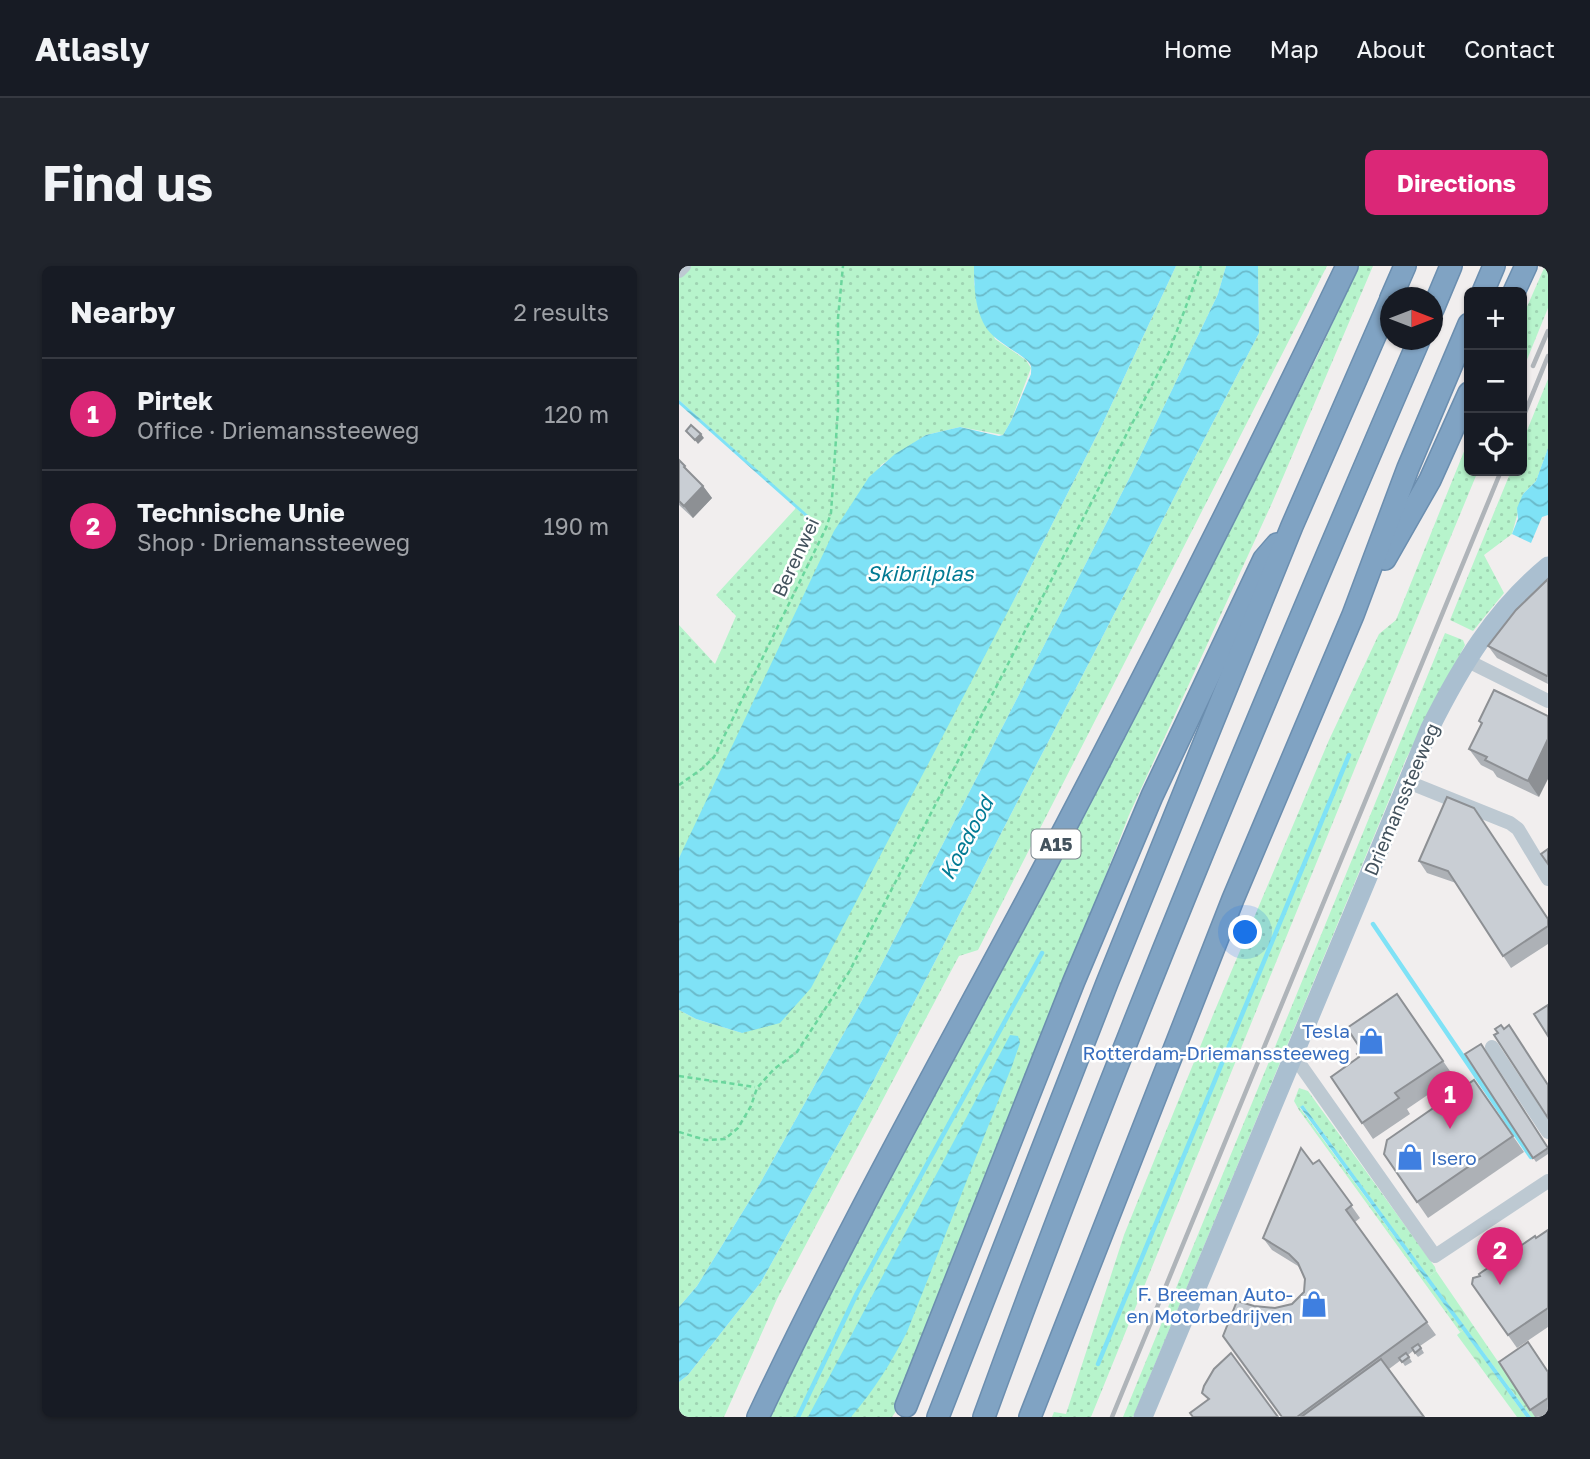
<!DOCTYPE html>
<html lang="en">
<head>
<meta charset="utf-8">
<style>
  :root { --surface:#171b24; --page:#20242c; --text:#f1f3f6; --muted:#9ea1a6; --line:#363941; --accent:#db2777 }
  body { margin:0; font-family:"Golos Text",sans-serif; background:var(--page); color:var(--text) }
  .controls { position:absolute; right:21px; top:21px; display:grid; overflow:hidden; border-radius:10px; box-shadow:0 2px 5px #0004 }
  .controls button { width:63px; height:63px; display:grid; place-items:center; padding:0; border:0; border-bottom:2px solid var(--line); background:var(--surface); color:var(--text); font:35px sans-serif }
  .compass { position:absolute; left:701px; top:21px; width:63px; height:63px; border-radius:50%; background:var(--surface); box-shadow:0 2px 5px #0004; rotate:90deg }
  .you { position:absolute; left:567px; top:667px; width:24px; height:24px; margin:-18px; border:5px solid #fff; border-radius:50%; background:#1a73e8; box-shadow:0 0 0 10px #1a73e833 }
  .badge { display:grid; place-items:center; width:46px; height:46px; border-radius:50%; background:var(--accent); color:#fff; font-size:23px; font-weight:700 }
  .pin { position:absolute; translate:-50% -58px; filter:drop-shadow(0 2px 4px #0008) }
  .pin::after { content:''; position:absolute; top:37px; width:24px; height:21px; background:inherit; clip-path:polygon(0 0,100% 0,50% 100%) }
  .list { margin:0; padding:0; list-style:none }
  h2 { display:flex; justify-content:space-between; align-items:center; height:91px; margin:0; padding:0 28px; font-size:30px }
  h2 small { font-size:23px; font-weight:400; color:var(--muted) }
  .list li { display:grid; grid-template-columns:46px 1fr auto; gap:21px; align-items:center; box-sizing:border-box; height:112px; padding:0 28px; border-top:2px solid var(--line) }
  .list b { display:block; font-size:26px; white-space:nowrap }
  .list p { margin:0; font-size:23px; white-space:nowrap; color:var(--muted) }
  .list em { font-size:23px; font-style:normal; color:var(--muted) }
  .icon { flex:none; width:38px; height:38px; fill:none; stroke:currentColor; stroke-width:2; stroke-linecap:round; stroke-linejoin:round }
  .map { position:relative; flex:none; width:869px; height:1151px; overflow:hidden; border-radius:10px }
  header { display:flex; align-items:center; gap:42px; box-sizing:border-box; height:98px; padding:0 35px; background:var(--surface); border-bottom:2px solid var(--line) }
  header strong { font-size:33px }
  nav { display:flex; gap:38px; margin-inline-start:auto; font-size:24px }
  .intro { display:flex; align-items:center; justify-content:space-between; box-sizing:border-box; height:168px; padding:0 42px }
  h1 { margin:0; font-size:49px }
  .button { padding:18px 32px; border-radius:10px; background:var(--accent); color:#fff; font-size:24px; font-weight:700 }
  main { display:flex; gap:42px; padding:0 42px }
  aside { flex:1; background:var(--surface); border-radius:10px; box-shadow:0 2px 5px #0004 }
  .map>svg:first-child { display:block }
  .grass { fill:url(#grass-dots) }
  .forest { fill:url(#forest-crowns) }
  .water { fill:url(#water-waves) }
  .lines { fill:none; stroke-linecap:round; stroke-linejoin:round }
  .stream { stroke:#7fe2f6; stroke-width:4.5 }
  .highway-casing { stroke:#6b8eaf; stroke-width:24 }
  .path { stroke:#6bd69d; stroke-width:2.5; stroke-dasharray:5 3.5; stroke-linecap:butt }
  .minor { stroke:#bdc9d2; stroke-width:14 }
  .major { stroke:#aabfd0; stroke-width:19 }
  .highway { stroke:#80a3c3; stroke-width:21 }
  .rail { stroke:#afb4b9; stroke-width:4.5 }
  .wall { fill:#adb1b6 }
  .shaded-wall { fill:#8d9094 }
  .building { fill:#c9ced4; stroke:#8d9094; stroke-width:2 }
  .labels { text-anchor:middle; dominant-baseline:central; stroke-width:5; stroke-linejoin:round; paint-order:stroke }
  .shield { fill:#fff; stroke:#7c878e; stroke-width:2 }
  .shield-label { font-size:18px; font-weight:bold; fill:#44535e }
  .street-label { font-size:19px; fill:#44535e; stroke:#fff }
  .shop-label { font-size:19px; fill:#366cbe; stroke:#fff; text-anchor:end }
  .water-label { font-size:21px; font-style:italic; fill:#037b94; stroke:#fff }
</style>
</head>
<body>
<header>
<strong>Atlasly</strong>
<nav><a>Home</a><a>Map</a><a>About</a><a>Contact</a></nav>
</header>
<div class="intro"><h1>Find us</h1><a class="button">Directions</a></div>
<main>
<aside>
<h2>Nearby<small>2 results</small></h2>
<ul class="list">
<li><span class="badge">1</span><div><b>Pirtek</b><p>Office · Driemanssteeweg</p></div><em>120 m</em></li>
<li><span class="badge">2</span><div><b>Technische Unie</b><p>Shop · Driemanssteeweg</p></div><em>190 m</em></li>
</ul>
</aside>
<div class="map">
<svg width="869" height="1151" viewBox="0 0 869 1151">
  <defs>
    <pattern id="grass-dots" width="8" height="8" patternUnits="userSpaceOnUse" patternTransform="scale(1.75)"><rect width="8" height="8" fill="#b7f4cc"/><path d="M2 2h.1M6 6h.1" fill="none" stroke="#9fd3b2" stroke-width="1.8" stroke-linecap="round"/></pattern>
    <pattern id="forest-crowns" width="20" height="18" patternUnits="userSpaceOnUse" patternTransform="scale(1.75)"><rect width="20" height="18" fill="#b7f4cc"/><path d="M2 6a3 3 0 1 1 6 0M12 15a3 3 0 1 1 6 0" fill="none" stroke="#9fd3b2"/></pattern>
    <pattern id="water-waves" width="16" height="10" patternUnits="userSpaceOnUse" patternTransform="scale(1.75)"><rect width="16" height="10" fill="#7fe2f6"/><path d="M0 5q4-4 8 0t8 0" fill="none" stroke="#6abaca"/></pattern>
  </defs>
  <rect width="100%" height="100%" fill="#f1eeee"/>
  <g class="grass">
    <path d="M10,0H295V18L316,73L347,94L352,102L332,155L324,169L281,161L247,169L202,199L0,592V359L36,398L57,350L37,329L117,242L137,260H140L0,134V9Z"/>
    <path d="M497,0H547L539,28L453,207L195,713L79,921L18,1020L0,1041V744L17,753L63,767L336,332L422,161Z"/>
    <path d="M579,0H648L299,684L280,690L98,1033L45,1151H0V1116L9,1109L82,1016L195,814L580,67Z"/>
    <path d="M680,0H694L593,237L450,549L222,1138L213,1151H90L154,1018L373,612L638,91Z"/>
    <path d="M866,0H869V42L843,106V52Z"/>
    <path d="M869,113V182L857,215L844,228L833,268L805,289L825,327L794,365L771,354L832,205H843V177Z"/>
    <path d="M790,173V205H799L676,502L412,1151H373L375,1146L387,1148L445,969L536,744L650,474L700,368L717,354Z"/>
    <path d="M766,367L784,374L786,379L727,493L454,1151H444Z"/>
    <path d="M620,822L629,825L756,1001L757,1005L749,1011L624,839L621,842L784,1064L781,1066L620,844L615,835Z"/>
  </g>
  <g class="forest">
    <path d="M757,1005L857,1151H852L749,1011Z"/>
    <path d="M784,1064L847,1151H838L778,1069Z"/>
  </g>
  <g class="water">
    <path d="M295,0H497L422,161L336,332L132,722L101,757L63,767L17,753L0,744V592L155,265L190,211L216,188L247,169L281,161L320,170L324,169L332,155L352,108C352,103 353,102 351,98C346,89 319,78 308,63C296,45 295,21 295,0Z"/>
    <path d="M547,0H579L580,67L195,814L82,1016L9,1109L0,1116V1041L18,1020L79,921L195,713L453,207L539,28Z"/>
    <path d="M0,134L139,258L140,260H137L0,138Z"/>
    <path d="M869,182V249L863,251L852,277L833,268L839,253L838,242L844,228L857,215Z"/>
    <path d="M331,769L339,770L341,777L333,800L228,1066C212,1097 195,1124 172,1151H129Z"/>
    <path d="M624,839L852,1151H847L621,841Z"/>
  </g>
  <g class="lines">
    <g class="stream">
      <path d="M694,658L852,891"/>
      <path d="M419,1098L670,489"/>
      <path d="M119,1151L178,1027L363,687"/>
    </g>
    <defs>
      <g id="highway">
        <path d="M804,26L815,0"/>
        <path d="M835,26L847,0"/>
        <path d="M712,32L726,0"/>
        <path d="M754,43L772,0"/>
        <path d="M706,293L751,214L790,127"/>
        <path d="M227,1140L395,715L473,530L585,293L598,278"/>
        <path d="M79,1151C164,971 261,797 355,621C463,416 568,209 668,0"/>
        <path d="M259,1151L428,717L613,260L712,33"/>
        <path d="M305,1151C437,787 587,429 740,74"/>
        <path d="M351,1151L554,633L674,349L729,202L790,58"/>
      </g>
    </defs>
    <use href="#highway" class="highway-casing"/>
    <g class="path">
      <path d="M0,519L24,502L35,491L147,262L152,247L159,143V52L164,0"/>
      <path d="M0,810L76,821"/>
      <path d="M0,866L27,874L46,873L59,862L72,840L78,822L95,803L118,786L170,706L490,86L522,0"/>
    </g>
    <g class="minor">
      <path d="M0,5L5,0"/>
      <path d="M787,394L869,435"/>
      <path d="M729,516L831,557L839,563L869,613"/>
      <path d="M813,781L869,866"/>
      <path d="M615,790L756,990L869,915"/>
    </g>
    <path class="major" d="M464,1151L751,462C782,400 815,345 869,300"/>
    <use href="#highway" class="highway"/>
    <g class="rail">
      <path d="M854,100L869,65"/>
      <path d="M843,154L869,90"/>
      <path d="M433,1151L822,205"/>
    </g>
  </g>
  <g class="wall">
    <path d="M0,194L11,207L24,220L33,232L14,252L0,239Z"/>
    <path d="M869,313V418L818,392L809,380Z"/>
    <path d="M815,424L860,531L818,511L814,505L802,499L790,483L802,458L800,455Z"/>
    <path d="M768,531L869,652V678L832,702L777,617L748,607L740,595Z"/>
    <path d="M718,728L775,811L728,843L731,848L694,873L652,811L680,791Z"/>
    <path d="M786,788L869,881V888L857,896Z"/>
    <path d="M795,814L845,886L749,952L705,888Z"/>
    <path d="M640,894L681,952L676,956L757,1069L741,1080L745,1087L739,1091L734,1085L729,1089L733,1096L726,1100L722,1094L710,1103L745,1151H602L575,1040L596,1042L613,1038L625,1026L626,1013L619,1000L593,984L584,972L634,898Z"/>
    <path d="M869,964V1061L838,1082L793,1018L801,1010Z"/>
    <path d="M820,1096L869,1105V1150L856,1151Z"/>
  </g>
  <g class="shaded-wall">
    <path d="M22,168L25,172L19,178L16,174Z"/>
    <path d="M24,220L33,232L14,252L5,240Z"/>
    <path d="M869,473V513L860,531L849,515Z"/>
  </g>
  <g class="building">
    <path d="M12,159L22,168L16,174L7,165Z"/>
    <path d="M0,194L6,200L5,201L24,220L5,240L0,235Z"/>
    <path d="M869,313V409L868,410L809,380L837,344Z"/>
    <path d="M815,424L869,450V473L849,515L806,494L808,491L790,483L803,457L800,455Z"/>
    <path d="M768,531L795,542L869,653V660L824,690L769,605L740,595Z"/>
    <path d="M869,583V598L862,588Z"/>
    <path d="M718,728L764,795L716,827L720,832L683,857L652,811L680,791L678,788L683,785L668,762Z"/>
    <path d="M869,739V770L855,748Z"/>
    <path d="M822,759L825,763L830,759L869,819V852L815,769L819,767L816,763Z"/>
    <path d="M802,778L869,882L854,892L786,788Z"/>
    <path d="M795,814L834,870L738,936L705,888L708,874Z"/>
    <path d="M622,882L634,898L640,894L673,939L667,944L748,1056L618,1151H603L544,1070L558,1035L575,1040L596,1042L613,1038L625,1026L626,1013L619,997L610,988L584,972Z"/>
    <path d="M869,964V1042L829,1069L793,1018L794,1012L801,1010L800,1008L856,970L857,972Z"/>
    <path d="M849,1076L869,1106V1132L851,1144L820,1096Z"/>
    <path d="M739,1078L742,1082L736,1087L733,1082Z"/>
    <path d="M552,1087L599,1151H514L511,1147L530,1133L523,1127L525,1120L535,1103Z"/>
    <path d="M727,1087L730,1091L723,1096L720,1092Z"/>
    <path d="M702,1093L745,1151H622Z"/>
  </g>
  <defs>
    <symbol id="shop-bare" viewBox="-9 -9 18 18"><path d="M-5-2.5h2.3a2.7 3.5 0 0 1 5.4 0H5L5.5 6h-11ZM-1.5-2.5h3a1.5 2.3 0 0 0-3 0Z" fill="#3f7fe0" stroke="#fff" stroke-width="2.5" paint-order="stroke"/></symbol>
  </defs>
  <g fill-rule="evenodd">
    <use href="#shop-bare" x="673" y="756" width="38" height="38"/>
    <use href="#shop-bare" x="712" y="872" width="38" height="38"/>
    <use href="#shop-bare" x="616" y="1019" width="38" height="38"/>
  </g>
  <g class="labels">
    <rect class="shield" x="352.5" y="563.5" width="49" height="29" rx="5"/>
    <g class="shield-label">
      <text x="377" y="578">A15</text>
    </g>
    <g class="street-label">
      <text transform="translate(116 291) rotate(-65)">Berenwei</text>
      <text transform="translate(722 533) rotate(-67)">Driemanssteeweg</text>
    </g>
    <g class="shop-label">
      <text x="671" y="764">Tesla<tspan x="671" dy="22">Rotterdam-Driemanssteeweg</tspan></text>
      <text x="752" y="891" text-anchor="start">Isero</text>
      <text x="614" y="1027">F. Breeman Auto-<tspan x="614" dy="22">en Motorbedrijven</tspan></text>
    </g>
    <g class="water-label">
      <text x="241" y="307">Skibrilplas</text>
      <text transform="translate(287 572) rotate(-62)">Koedood</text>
    </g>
  </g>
</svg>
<div class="controls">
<button>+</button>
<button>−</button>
<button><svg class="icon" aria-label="locate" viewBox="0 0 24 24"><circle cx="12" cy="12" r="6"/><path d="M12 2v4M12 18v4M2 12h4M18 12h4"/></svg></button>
</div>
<svg class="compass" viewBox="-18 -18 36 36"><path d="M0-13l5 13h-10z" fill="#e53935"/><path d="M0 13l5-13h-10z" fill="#9ea1a6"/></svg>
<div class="you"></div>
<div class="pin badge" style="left:771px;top:863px">1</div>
<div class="pin badge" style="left:821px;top:1019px">2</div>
</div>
</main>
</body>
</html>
